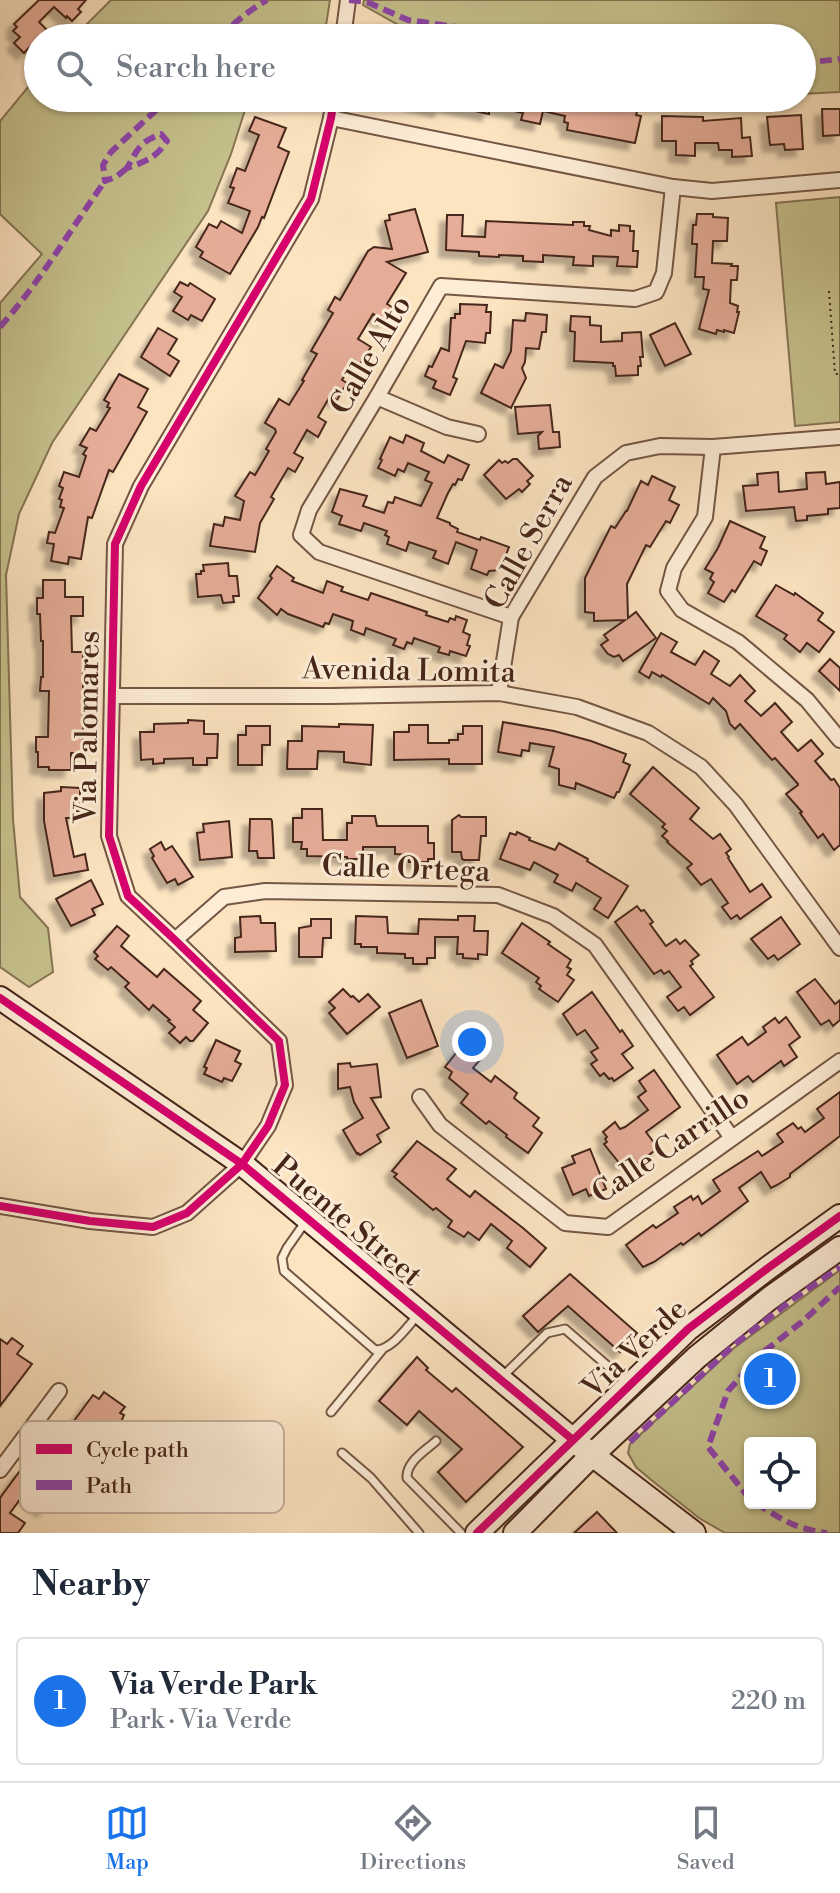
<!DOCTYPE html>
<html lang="en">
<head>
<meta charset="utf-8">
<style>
  :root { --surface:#fff; --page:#f2f2f3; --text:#1f2937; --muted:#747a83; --line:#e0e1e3; --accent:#1a73e8 }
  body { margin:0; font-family:"Libre Bodoni",serif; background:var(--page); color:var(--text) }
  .controls { position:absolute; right:24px; bottom:24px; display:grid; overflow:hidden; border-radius:8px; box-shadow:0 2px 6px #0004 }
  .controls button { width:72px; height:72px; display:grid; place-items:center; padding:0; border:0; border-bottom:2px solid var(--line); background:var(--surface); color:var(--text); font:40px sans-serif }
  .you { position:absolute; left:472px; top:1042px; width:28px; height:28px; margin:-20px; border:6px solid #fff; border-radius:50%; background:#1a73e8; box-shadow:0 0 0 12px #1a73e833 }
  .badge { display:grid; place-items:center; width:52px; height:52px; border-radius:50%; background:var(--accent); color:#fff; font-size:26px; font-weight:700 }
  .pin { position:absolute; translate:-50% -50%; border:4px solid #fff; box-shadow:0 2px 8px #0006 }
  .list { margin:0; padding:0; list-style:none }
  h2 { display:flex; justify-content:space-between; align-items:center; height:104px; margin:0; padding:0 32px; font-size:34px }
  h2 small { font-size:26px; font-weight:400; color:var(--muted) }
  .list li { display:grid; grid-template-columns:52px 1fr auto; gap:24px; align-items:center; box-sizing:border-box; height:128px; margin:0 16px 16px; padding:0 16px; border:2px solid var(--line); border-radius:8px }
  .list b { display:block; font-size:30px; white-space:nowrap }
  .list p { margin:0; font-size:26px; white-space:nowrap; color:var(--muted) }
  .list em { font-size:26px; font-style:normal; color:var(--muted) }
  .icon { flex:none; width:44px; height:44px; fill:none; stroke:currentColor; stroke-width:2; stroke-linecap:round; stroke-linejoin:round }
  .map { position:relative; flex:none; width:840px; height:1533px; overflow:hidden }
  .search { position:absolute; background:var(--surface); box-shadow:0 2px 6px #0004; left:24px; right:24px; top:24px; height:88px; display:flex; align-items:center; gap:20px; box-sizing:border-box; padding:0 28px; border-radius:44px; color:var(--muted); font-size:30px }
  .sheet { height:248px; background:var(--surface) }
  nav { display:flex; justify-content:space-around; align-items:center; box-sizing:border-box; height:112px; border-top:2px solid var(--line); background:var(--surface); font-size:22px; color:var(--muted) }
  nav a { display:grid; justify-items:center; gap:4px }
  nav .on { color:var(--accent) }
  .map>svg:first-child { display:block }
  .green { fill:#c6c28e; stroke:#867454; stroke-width:2; fill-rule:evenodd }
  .building { fill:#e5ac97; stroke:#46261a; stroke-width:2; filter:url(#shadow) }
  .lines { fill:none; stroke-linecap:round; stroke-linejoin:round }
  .lane-casing { stroke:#745644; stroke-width:11 }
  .street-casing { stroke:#745644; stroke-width:18 }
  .secondary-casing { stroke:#46261a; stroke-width:26 }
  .path { stroke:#46261a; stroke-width:2; stroke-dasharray:2 4; stroke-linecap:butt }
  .lane { stroke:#fdedd7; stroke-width:7 }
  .street { stroke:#fdedd7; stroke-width:14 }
  .secondary { stroke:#fdedd7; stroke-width:22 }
  .quiet { stroke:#8e44ad; stroke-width:6; stroke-dasharray:12 6; stroke-linecap:butt }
  .cycleway-casing { stroke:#fdedd7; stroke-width:13 }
  .cycleway { stroke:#d6006c; stroke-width:8 }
  .labels { text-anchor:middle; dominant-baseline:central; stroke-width:6; stroke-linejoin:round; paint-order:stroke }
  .street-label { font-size:30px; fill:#46261a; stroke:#fdedd7 }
  .key { fill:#fdedd7; stroke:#c6b19e; stroke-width:2 }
  .key-label { font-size:22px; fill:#46261a }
</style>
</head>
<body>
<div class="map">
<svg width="840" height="1533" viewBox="0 0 840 1533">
  <defs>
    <filter id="shadow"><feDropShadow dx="-7" dy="7" stdDeviation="2" flood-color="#0004"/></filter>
  </defs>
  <rect width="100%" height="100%" fill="#fce4c1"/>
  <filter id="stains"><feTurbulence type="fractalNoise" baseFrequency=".0025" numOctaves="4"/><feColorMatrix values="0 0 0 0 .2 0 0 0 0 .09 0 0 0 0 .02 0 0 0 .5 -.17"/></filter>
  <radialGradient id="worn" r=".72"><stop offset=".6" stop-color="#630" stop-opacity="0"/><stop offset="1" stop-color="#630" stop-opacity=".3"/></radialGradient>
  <g class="green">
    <path d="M111,0H330L324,38H73Z"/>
    <path d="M364,0H840V92L802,94V38H441L402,27L363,5Z"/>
    <path d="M38,75V98H247L245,110L231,154L208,211L52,443L19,514L6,575L13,819L20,897L48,928L53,972L29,987L0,967V303L42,254L0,214V121Z"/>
    <path d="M840,197V422L795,426L776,203Z"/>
    <path d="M840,1270V1533H725L699,1518L650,1479L636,1467L628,1453L630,1444L734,1348ZM750,1443H810V1503H750Z"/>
  </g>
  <g class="building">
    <path d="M39,0H86L78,9L81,12L72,21L67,16L66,18L54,7L39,22L55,38H38V43L33,44L24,53L14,43L20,37L13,31L17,27L14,24Z"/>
    <rect x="299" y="26" width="11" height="12"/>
    <path d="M410,98H590L589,105L614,110L615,105L630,108L637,112L636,115L641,116L635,143L567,130L568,123L564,122L565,116L543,111L540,124L521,120L523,113L490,106L489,114L442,104L441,110L409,103Z"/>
    <path d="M822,109H840V135L823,136Z"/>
    <path d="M801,115L803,149L785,150L784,144L770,145L767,117Z"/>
    <path d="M662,116L703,117V121L741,118L742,138L750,137L752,156L732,157V150H719L718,143H695V156L676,155V141H662Z"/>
    <path d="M255,117L286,128L278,147L289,152L264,218L262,217L258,227L230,274L200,257L203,252L196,247L209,224L217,228L221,221L242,233L250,211L228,203L234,188L230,187L237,168L245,171L259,135L249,131Z"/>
    <path d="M415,209L428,252L387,262L406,273L387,304L392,307L384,321L373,314L358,339L371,347L360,364L354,360L342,380L347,383L337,400L330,396L318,417L326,422L318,437L307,430L294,453L303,458L295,472L288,468L271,497L274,499L260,523L255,552L210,546L214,524L223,526L225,517L240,520L244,501L235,496L250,472L255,475L269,451L266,449L276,432L275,429L265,423L279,399L289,405L304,381L302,380L317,354L311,351L333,313L328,310L335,297L340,300L368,251L374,247L392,249L385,221L390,220L389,215Z"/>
    <path d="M697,214H713V217L728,218L727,241H713L712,263L732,264L731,266H738L737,280H731L730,303L738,306L737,312H739L734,333L724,330V332L717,330L716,334L699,329L709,290L703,289L704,277H695L697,244H692L693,225H696Z"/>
    <path d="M447,215H463L462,236L485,237L486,221L573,225V222H584V226H590L589,230L611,236V230L619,231V225L630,226V231H634L633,251H638L637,267L617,266L618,257L593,256V266L573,265L574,257L543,255V262L523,261V256L499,255V257L479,256V252L446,250Z"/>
    <path d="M180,282L188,286L190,283L215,299L202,321L191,315L188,320L173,311L182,297L174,292Z"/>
    <path d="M460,304L487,305L486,312H491L490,333H486L485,343L466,341L453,377L457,379L450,395L433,388L436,381L425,376L429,366L432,367L441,348L449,351L451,318H455V314H460Z"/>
    <path d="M526,313L547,315L546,332H542L539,349L526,348L525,362L522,368L526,378L511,408L481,393L495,364L503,368L511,351L513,320L525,321Z"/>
    <path d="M571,316L590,317V325L601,326V342L622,341V333L641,332L643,357H640L641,366H638V375L616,376L615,366H613V363L574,361L575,332L570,331Z"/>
    <path d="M675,323L691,354L665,366L650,335Z"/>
    <path d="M158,328L177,339L168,354L179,361L170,376L141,357Z"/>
    <path d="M119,374L148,389L138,407L147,412L113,472L109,470L92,518L88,517L81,559L69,557L68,564L51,561L54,544L47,543L49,532L55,533L64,508L60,507L62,500L59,499L63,488L59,486L64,472L79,477L86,456L83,454L87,448L80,445L90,428L96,431L110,408L107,407L109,403L104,400Z"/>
    <path d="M550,405L553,432H559L560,447L539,449L538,436L542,432L518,434L515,407Z"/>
    <path d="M406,435L424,443L421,451L444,463L448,455L469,465L462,480L458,479L455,485L453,484L448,493L437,518L450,523V525L458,529L457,532L480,540L481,537L509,547L500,570L489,571L487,575L471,569L477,550L456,542L448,564L433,558L436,551L409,542L406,551L387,544L389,537L385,535L387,531L364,523L361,531L339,524L342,516L332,512L340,489L367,496L363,506L384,513L388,502L393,503L395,497L421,506L432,483L425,480L429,472L408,463L404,472L398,469L395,476L378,468L382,460L380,459L390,437L403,443Z"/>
    <path d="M513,459H517L533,476L527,481L530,484L522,492L519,489L506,499L484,475L499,460L502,463L505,461L508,463Z"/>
    <path d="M778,472L779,492L807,489L806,473L825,472L826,484L840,482V508L828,509V514L807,516V520L796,521L794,507L746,511L743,486L758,485L757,474Z"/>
    <path d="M652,476L675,487L669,500L679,505L670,523L666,521L650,547L646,545L627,584L628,618L636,612L656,638L623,661L619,655L614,657L608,654L601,645L608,640L604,635L625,620L594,621V613L585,612V578L611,526L615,528L626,511H627L641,481L648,485Z"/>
    <path d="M730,521L765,537L760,548L767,551L761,565L754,561L735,592L732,590L724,602L708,593L714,582L710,579L713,573L705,569L718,548Z"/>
    <path d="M228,563L229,576H237L239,596H233L234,602L223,603L221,595L198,597L196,574H201V571H204L203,565Z"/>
    <path d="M277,566L294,578L292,581L323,593L327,581L343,587L341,591L368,600L371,593L427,612L426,615L448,622L450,618L455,620L456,616L467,620L463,632L470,635L467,645L470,646L466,656L450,651L449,655L438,652L440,647L414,638L412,644L407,642L404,649L393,645L396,639L366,628L364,635L351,630L353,621L333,614L329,624L325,623L323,627L288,614L281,609L277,615L258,598L272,578L270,576Z"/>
    <path d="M43,580H65V597H83V616H71L72,652H83V753H71V770H49V767H38V752H36V737H48L49,691H40L41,677H43V641H41L40,614H37V598H43Z"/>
    <path d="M776,585L794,595L795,593L823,613L818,620L834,632L819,652L807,643L800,652L784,639L787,635L756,616Z"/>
    <path d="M661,633L677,642L671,652L695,665L704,651L719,661L711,674L730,686L740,675L755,691L745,701L761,716L775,703L792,722L781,732L798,751L811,740L823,754L815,761L831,780L834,779L840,788V845L834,850L823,834L818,838L800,813L802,812L786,794L798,785V784L775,758L772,760L740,724L735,729L730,724L726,711L713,698L709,704L662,675L661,677L652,672L649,678L639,672Z"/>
    <path d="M830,659L840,668V691L819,671Z"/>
    <path d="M188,720L204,721V734H218L217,758H207V765H193V758L164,759V763L153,764V759L141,760L140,732H154V724L188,723Z"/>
    <path d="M503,722L554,731L591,741L626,754L623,762L630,765L619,792H617L614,798L576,783L575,789L559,785V769L549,766L554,747L530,743L529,751L522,750L521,756L498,752Z"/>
    <path d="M339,724L373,725L371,765L344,762V752L318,751L317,769H287L288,741H302V726L339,727Z"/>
    <path d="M409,725H428V743H449V740H458V734H463V726H482V764H449V759L394,760V732H409Z"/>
    <path d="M246,726H270V745H262V765H238V735H246Z"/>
    <path d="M653,767L699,808L690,819L713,839L720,834L731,849L726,853L729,857L728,858L750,892L762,884L771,897L740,919L737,915L731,919L722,907L728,903L711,879L701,885L687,868L692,864L667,842L668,841L662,836L667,831L662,827L665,824L630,794Z"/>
    <path d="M61,787L80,788V811H74V818H66L74,857L85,854L88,870L54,876L44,821V793L61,791Z"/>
    <path d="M302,809H322L323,840H347V823H352V816H375L377,826H428V843H434V859H428V862H409V855L395,854V847H363V859H347V857L307,856V849H301L302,842H293V818H302Z"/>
    <path d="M459,815L461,817H486V836H481L479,860H464L462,859L461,852H452V820Z"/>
    <path d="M250,819H271L272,821L274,858H258L257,851H249Z"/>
    <path d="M229,821L232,857L200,860L197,833L204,832L203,824Z"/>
    <path d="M517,832L530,838L529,840L555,850L559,843L588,859L587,861L628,886L608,918L594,909L601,898L576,883L572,891L554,882L558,875L534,862L530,870L500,859L510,833L516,835Z"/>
    <path d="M161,842L165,850L172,846L193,877L178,885L175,879L167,883L152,858L154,856L150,849Z"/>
    <path d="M91,880L103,904L92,909L95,915L71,926L56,899Z"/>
    <path d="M637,906L641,911L644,910L653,922L650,924L666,946L676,939L680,944L685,940L699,955L691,961L693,964L690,966L714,997L690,1015L684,1007L678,1011L667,997L681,987L669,971L664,974L661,970L654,974L615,922Z"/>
    <path d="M260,916L261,923H275L276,951L235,952V938L241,937L240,917Z"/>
    <path d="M356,916L387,917L388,933L418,934L419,919L458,920V916H475L474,931H488L487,955L478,954V959L463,958V954H457L458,937H435V958H427V964H413V958H405V954L377,953V947H361V944H355Z"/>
    <path d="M781,917L800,944L778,960L774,955L768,959L751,939Z"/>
    <path d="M311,919H331V938H323L322,957H299V928L311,926Z"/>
    <path d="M522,923L550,942L548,944L571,960L567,967L571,969L567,975L574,980L558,1002L539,989L541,986L536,982L539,978L502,953Z"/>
    <path d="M117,926L129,936L121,946L157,977L164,969L201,1001L193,1010L208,1023L193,1041H190L186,1037L180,1043L169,1033L175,1027L168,1021L170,1020L153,1005L149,1010L125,987L129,983L111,967L108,970L95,959L98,956L94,952Z"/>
    <path d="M815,979L835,1004L840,1000V1020L833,1026L829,1020L821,1025L797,992Z"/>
    <path d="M343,989L351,997L353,996L359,1002L368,994L380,1007L347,1034L329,1013L335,1008L329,1002Z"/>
    <path d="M592,992L620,1032L622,1030L633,1046L622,1054L633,1068L614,1081L612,1078L609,1079L604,1073L600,1076L591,1064L597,1060L591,1052L598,1048L585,1030L577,1035L563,1014Z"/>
    <path d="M421,1000L438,1046L407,1058L389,1013Z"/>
    <path d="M786,1017L800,1037L789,1045L797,1057L784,1066L781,1061L753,1082L748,1076L737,1084L717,1055L742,1037L748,1045L766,1032L763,1027L775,1018L779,1023Z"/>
    <path d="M472,1039L487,1051L473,1068L491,1082L495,1076L517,1093L514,1098L539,1118L533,1126L542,1133L528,1153L506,1137L507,1135L489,1121L486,1124L461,1103L468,1094L449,1078L452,1072L445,1067L464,1043L466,1046Z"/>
    <path d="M216,1040L240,1051L235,1061L241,1064L232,1081L224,1078L222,1082L204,1074L207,1068L204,1067Z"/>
    <path d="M350,1063L351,1067L377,1064L381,1097L371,1098L389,1128L377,1135L381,1142L360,1155L358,1153L357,1154L343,1130L363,1118L354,1102L350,1087L338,1089V1064Z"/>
    <path d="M654,1070L680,1107L646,1132L658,1148L637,1164L633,1158L620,1164L604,1144L607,1142L605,1139L607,1137L603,1132L615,1122L620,1129L625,1127L648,1110L638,1097L646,1091L639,1081Z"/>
    <path d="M840,1092V1136L790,1174V1177L777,1185L771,1188L761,1172L739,1188L748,1201L701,1236L699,1233L683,1245L681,1243L654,1262L643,1267L626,1245L653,1225L656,1228L678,1213L674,1207L691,1196L693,1200L698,1196L702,1204L720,1191L713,1180L758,1151L762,1156L783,1142L777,1134L793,1123L798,1129L801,1127L805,1132L824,1118L817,1109Z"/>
    <path d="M417,1141L456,1169L447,1179L470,1197L475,1191L523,1228L546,1248L530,1267L507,1248L512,1241L491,1224L479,1240L468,1232L464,1237L448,1227L452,1221L436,1208L433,1210L394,1177L397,1174L392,1171Z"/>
    <path d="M590,1149L606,1189L589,1196L586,1189L573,1195L562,1168L575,1163L572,1156Z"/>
    <path d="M570,1274L637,1333L620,1352L568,1306L538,1332L523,1316Z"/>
    <path d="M12,1338L23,1346L17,1354L32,1364L0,1406V1339L7,1344Z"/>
    <path d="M417,1357L428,1368L426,1370L452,1392L456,1388L523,1447L466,1502L438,1472L462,1449L419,1411L407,1425L379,1401Z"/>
    <path d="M104,1392L125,1407L120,1413L124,1415L121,1422L123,1423L113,1436L102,1430L77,1464L74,1463L59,1484L61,1485L57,1493L44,1510L24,1494L10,1513L25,1523L18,1533H0V1498L22,1468L35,1478L54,1455L53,1454L60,1445L52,1440L66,1422L71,1425L93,1395L99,1399Z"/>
    <path d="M597,1512L617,1533H574Z"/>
  </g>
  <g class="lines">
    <defs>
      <g id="lane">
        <path d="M306,1221L287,1248L282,1258L284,1271L375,1350C392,1350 407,1327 418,1315"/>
        <path d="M501,1378L547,1333L565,1329L626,1382"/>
        <path d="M331,1412L382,1350"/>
        <path d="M436,1441C425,1451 406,1462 407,1478L461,1533"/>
        <path d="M342,1453L371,1478L419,1533"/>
      </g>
      <g id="street">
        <path d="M343,38L348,0"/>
        <path d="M331,118L673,187L712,191L840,180"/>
        <path d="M377,397L447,427L478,434"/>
        <path d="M713,447L705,517L674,568L668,591L682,610L738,642L807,700L840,740"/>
        <path d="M511,617L319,552L301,535L309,510L377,397L441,286L635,299L656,292L664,273L673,187"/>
        <path d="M499,693L511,617L595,477L626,453L660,446L713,447L840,437"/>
        <path d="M113,696H331L499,693L577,707L648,733L701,767L736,805L840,948"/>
        <path d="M175,940L224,897L265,891L498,895L553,916L595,945L732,1138"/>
        <path d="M420,1097L440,1125L565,1223L608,1227L840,1061"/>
        <path d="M0,1206L90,1221L153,1227L187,1213L242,1164L268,1126L285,1085L279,1041L175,940L128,896L109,836L115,544L141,486L311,199L331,118L334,98"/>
        <path d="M0,1470L59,1391"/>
      </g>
      <g id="secondary">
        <path d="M0,998L242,1164L573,1440L694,1533"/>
        <path d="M477,1533L688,1329L768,1268L840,1216"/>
        <path d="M515,1533L592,1455L697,1357L770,1298L840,1248"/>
      </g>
    </defs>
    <use href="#lane" class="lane-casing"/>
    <use href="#street" class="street-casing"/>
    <use href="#secondary" class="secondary-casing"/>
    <path class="path" d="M829,291L835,374H840"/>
    <use href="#lane" class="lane"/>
    <use href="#street" class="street"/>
    <use href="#secondary" class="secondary"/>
    <g class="quiet">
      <path d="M349,0L367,2L408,20L530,38"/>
      <path d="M220,38C234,22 249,11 267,0"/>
      <path d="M802,63L840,59"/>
      <path d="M161,134L167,141C157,157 145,162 127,168C138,149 139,142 161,134Z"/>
      <path d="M127,168L116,177L105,181L103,165L111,152L169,98"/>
      <path d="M0,327C40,282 70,230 105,181"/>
      <path d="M630,1442L735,1344L792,1300L840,1267"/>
      <path d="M750,1499L708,1447L728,1391L761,1354L803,1321L840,1287"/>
      <path d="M756,1503C782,1520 796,1529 827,1533"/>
    </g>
    <defs>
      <g id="cycleway">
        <path d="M0,998L242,1164L573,1440"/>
        <path d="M0,1206L90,1221L153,1227L187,1213L242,1164L268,1126L285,1085L279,1041L175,940L128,896L109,836L115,544L141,486L311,199L331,118L334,98"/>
        <path d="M477,1533L688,1329L768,1268L840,1216"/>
      </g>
    </defs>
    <use href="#cycleway" class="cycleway-casing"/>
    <use href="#cycleway" class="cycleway"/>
  </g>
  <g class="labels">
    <g class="street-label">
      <text transform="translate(371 355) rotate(-60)">Calle Alto</text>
      <text transform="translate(529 542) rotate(-61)">Calle Serra</text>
      <text transform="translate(409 671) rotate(1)">Avenida Lomita</text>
      <text transform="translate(88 727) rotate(-89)">Via Palomares</text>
      <text transform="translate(406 869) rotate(2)">Calle Ortega</text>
      <text transform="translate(671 1146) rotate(-34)">Calle Carrillo</text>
      <text transform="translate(347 1221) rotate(40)">Puente Street</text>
      <text transform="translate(635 1349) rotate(-43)">Via Verde</text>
    </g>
  </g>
  <rect x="20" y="1421" width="264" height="92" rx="12" class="key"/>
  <rect x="36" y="1444" width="36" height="10" fill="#d6006c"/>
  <rect x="36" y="1480" width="36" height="10" fill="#8e44ad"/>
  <g class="key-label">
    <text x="86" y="1457">Cycle path</text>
    <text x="86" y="1493">Path</text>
  </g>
  <rect width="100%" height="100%" filter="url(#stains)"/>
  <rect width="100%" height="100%" fill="url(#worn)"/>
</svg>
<div class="controls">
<button><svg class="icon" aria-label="locate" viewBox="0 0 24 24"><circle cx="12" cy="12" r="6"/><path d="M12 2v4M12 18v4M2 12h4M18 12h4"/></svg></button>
</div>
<div class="you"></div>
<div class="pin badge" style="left:770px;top:1379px">1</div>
<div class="search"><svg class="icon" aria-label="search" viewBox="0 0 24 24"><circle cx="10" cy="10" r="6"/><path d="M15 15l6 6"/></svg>Search here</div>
</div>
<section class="sheet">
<h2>Nearby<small></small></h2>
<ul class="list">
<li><span class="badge">1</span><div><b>Via Verde Park</b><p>Park · Via Verde</p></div><em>220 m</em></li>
</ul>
</section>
<nav>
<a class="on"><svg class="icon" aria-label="map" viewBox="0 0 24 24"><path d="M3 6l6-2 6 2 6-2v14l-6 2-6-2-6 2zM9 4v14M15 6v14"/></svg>Map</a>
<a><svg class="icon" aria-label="directions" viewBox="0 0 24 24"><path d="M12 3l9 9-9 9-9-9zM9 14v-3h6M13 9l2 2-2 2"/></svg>Directions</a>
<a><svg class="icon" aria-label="saved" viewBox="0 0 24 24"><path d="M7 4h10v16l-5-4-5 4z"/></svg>Saved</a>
</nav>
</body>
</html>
